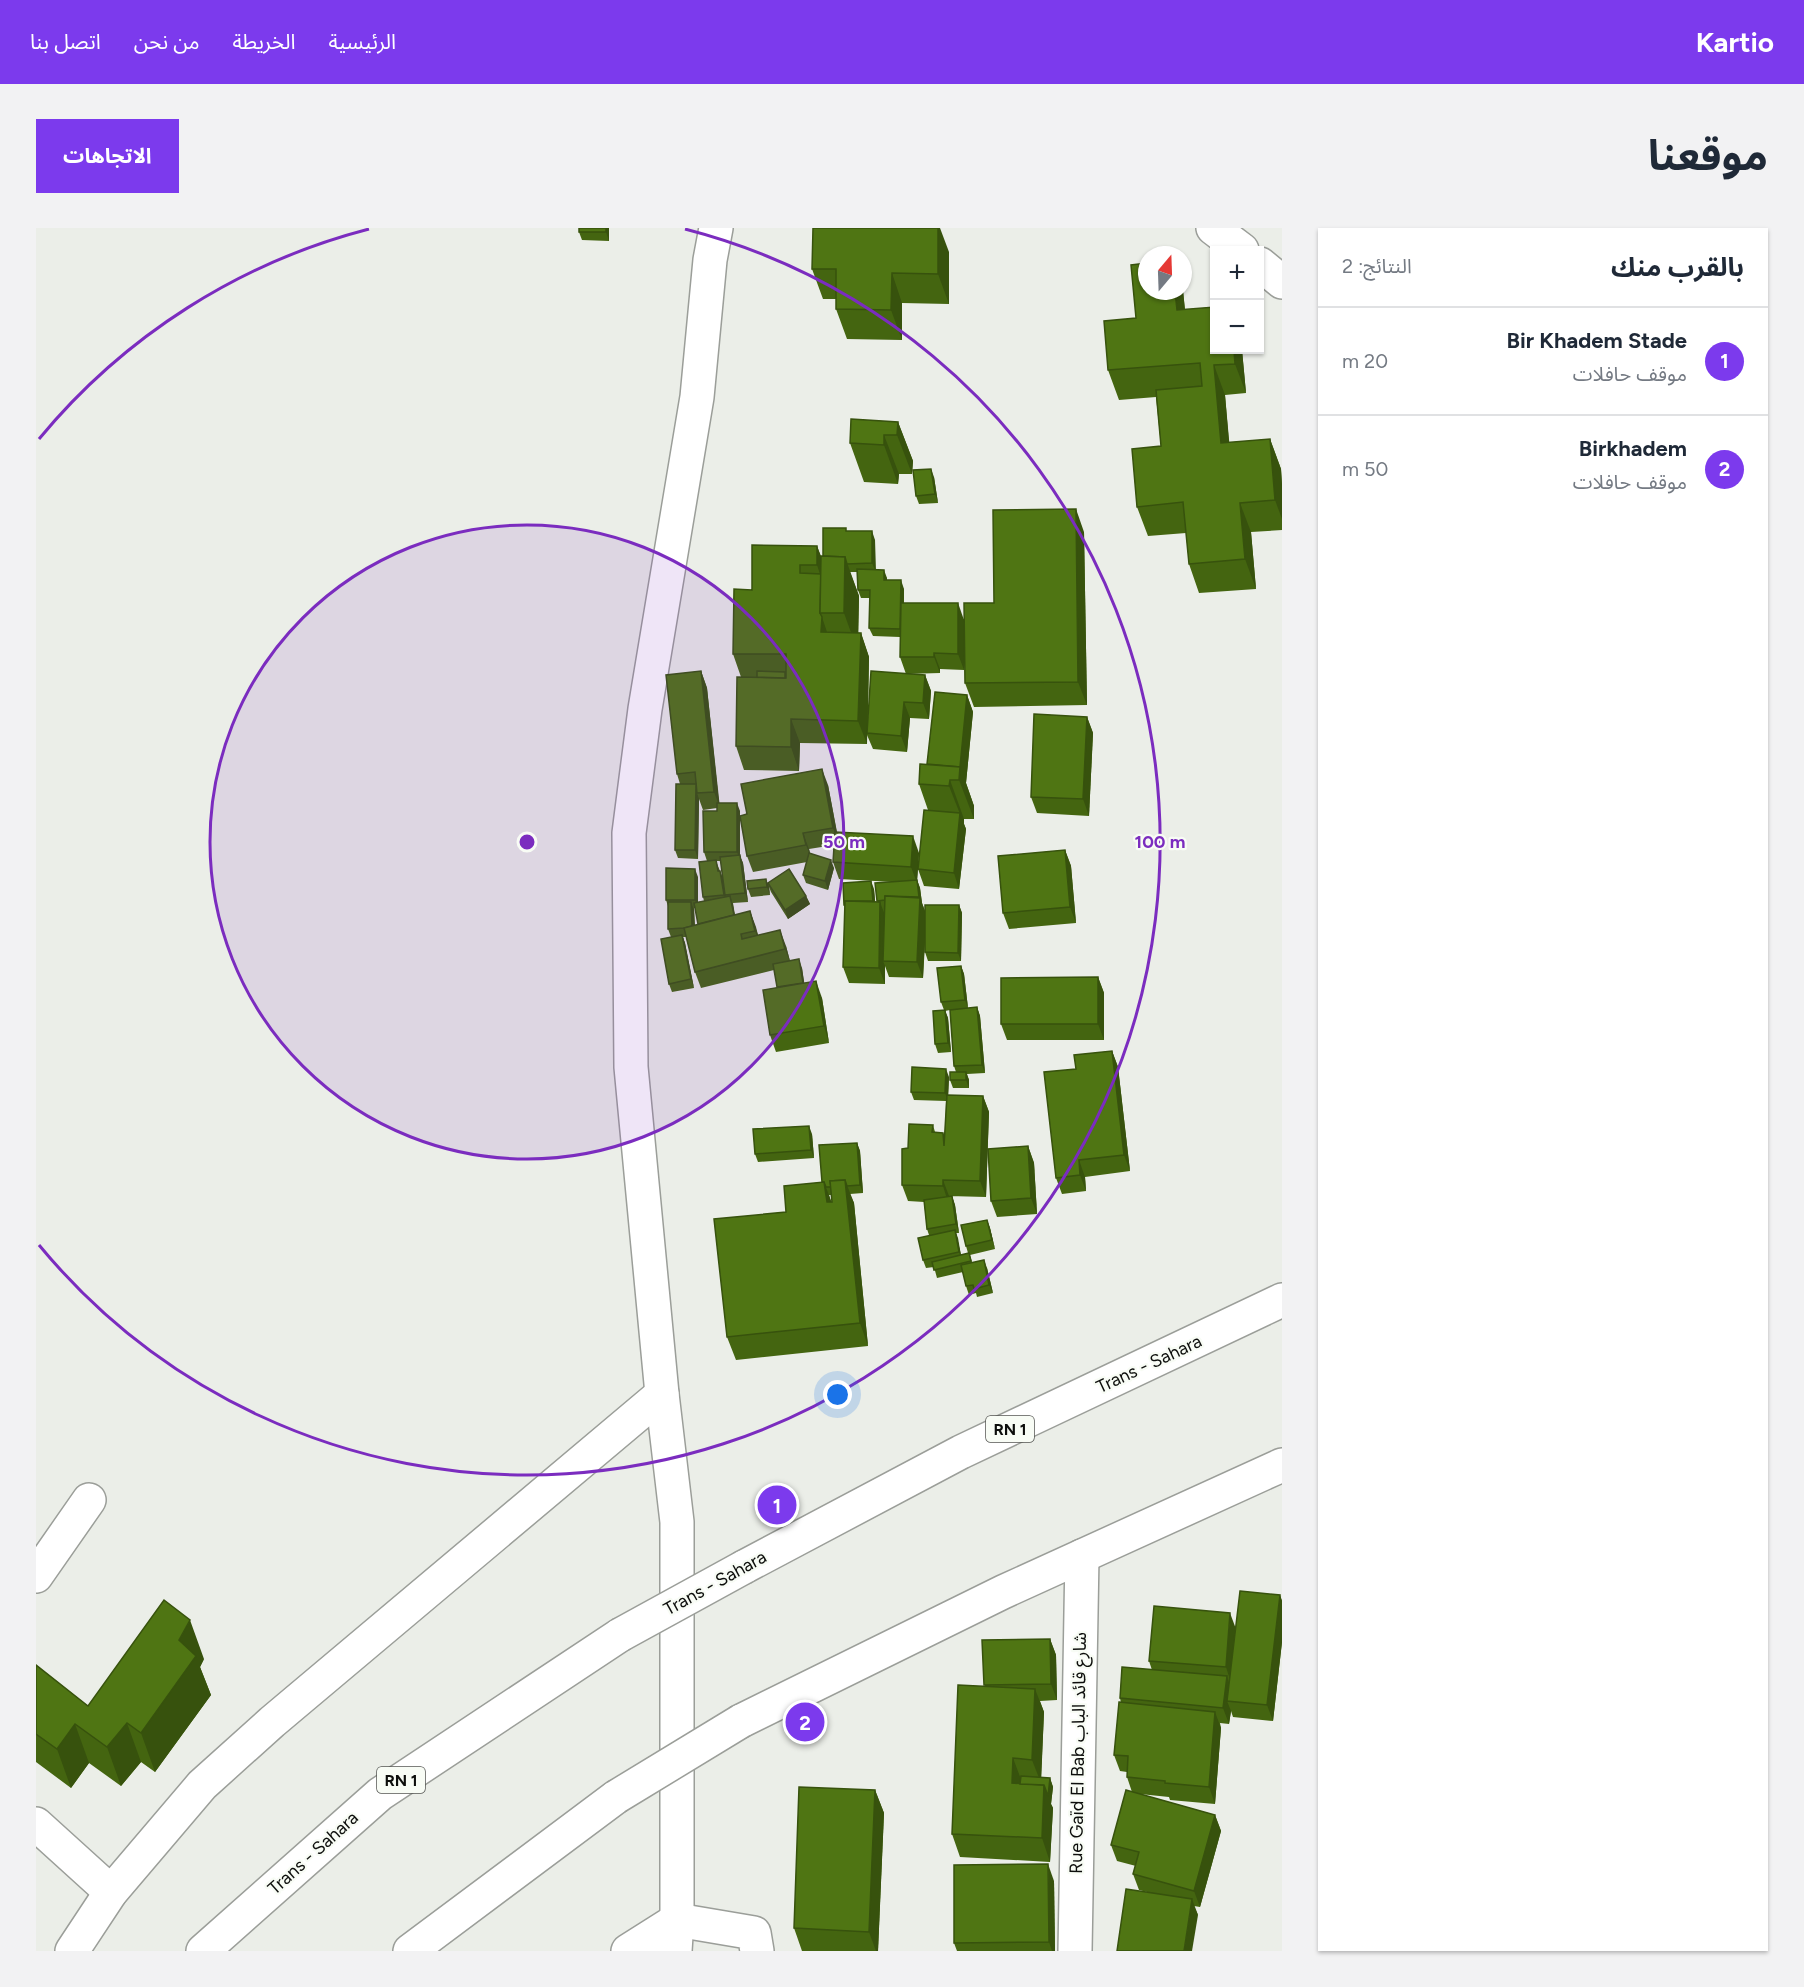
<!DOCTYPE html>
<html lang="ar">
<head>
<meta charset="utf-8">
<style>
  :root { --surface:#fff; --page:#f2f2f3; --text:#1f2937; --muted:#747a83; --line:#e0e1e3; --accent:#7c3aed }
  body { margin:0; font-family:Figtree,"Noto Sans Arabic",sans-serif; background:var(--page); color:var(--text); direction:rtl }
  .controls { position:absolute; right:18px; top:18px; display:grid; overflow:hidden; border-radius:0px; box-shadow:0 2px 4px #0004 }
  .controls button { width:54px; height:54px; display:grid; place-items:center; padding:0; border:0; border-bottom:2px solid var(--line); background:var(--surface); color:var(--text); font:30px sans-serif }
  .compass { position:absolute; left:1102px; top:18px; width:54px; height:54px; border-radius:50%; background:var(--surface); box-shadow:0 2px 4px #0004; rotate:19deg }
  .you { position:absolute; left:802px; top:1167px; width:21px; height:21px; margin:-15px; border:4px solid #fff; border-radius:50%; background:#1a73e8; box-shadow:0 0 0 9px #1a73e833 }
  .badge { display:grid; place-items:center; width:39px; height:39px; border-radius:50%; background:var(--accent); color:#fff; font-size:20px; font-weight:700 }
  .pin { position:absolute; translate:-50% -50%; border:3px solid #fff; box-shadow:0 2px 6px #0006 }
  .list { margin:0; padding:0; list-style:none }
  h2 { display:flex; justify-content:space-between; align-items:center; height:78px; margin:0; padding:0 24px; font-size:26px }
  h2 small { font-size:20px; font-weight:400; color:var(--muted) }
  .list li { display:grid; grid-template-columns:39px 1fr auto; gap:18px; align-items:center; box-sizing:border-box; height:108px; padding:0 24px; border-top:2px solid var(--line) }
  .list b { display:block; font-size:22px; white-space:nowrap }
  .list p { margin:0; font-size:20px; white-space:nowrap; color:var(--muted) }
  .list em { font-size:20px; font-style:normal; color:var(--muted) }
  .map { position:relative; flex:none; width:1246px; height:1723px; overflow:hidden; direction:ltr; border-radius:0px }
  header { display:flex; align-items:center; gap:36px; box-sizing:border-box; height:84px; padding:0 30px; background:var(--accent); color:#fff }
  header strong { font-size:28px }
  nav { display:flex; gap:33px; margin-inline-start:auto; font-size:21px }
  .intro { display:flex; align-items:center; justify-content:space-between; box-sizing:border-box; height:144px; padding:0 36px }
  h1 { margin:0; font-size:42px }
  .button { padding:15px 27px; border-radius:0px; background:var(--accent); color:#fff; font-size:21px; font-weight:700 }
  main { display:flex; gap:36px; padding:0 36px }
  aside { flex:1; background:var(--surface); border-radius:0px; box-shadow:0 2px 4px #0004 }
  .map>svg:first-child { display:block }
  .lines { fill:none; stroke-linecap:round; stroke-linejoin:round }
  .minor-casing { stroke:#9b9e99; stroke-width:36 }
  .tertiary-casing { stroke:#9b9e99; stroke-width:36 }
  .trunk-casing { stroke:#9b9e99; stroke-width:36 }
  .minor { stroke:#fff; stroke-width:33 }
  .tertiary { stroke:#fff; stroke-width:33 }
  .trunk { stroke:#fff; stroke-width:33 }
  .trunk-bridge-casing { stroke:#9b9e99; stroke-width:36; stroke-linecap:butt }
  .trunk-bridge { stroke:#fff; stroke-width:33 }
  .wall { fill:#446510; fill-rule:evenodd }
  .shaded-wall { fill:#37520d }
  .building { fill:#4f7513; stroke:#37520d; stroke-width:1.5 }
  .ring { fill:none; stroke:#7b2cbf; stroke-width:3 }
  .labels { text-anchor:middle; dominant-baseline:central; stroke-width:4.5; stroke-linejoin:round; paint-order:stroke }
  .shield { fill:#f8fcf5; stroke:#545552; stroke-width:1.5 }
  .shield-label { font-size:16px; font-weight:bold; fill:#0d0e0c }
  .street-label { font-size:18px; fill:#0d0e0c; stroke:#f8fcf5 }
  .centre { fill:#7b2cbf; stroke:#f8fcf5; stroke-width:3 }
  .ring-label { font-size:18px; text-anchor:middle; font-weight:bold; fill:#7b2cbf; stroke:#f8fcf5; stroke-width:4.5; stroke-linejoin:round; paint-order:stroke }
</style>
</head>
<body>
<header>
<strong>Kartio</strong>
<nav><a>الرئيسية</a><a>الخريطة</a><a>من نحن</a><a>اتصل بنا</a></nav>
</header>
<div class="intro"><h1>موقعنا</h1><a class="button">الاتجاهات</a></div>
<main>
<aside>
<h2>بالقرب منك<small>النتائج: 2</small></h2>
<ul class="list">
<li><span class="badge">1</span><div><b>Bir Khadem Stade</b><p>موقف حافلات</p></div><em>20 m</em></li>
<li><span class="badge">2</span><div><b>Birkhadem</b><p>موقف حافلات</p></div><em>50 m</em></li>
</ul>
</aside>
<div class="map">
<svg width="1246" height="1723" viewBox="0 0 1246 1723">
  <rect width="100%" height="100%" fill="#ebeee8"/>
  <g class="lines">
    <defs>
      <g id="minor">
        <path d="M1177,0L1206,22"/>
        <path d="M1224,36L1246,54"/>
        <path d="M0,1348L53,1272"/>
        <path d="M0,1596L75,1664"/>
        <path d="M641,1692L718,1705L721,1723"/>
        <path d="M1039,1723L1046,1328"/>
      </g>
      <g id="tertiary">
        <path d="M36,1723L75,1664L166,1557L236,1494L626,1166"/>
        <path d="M639,1723L641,1692V1294L626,1166L595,839L593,605L609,481L661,169L674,32L680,0"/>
      </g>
      <g id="trunk">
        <path d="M708,1339L925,1224L1246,1072"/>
        <path d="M705,1493L967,1364L1246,1237"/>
        <path d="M167,1723L344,1566L584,1407"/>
        <path d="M374,1723L580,1569"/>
        <path d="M592,1723L641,1692"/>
      </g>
    </defs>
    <use href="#minor" class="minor-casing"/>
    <use href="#tertiary" class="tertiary-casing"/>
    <use href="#trunk" class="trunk-casing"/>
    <use href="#minor" class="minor"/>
    <use href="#tertiary" class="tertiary"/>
    <use href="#trunk" class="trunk"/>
    <defs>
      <g id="trunk-bridge">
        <path d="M584,1407L708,1339"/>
        <path d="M580,1569L705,1493"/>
      </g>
    </defs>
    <use href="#trunk-bridge" class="trunk-bridge-casing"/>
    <use href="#trunk-bridge" class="trunk-bridge"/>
  </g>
  <g class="wall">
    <path d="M573,0V13L546,12L543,4Z"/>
    <path d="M913,24V76L866,75V112L811,111L800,81V71H787L776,41Z"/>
    <path d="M1147,62L1149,82L1179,122H1206L1210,165L1189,167L1193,215L1234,211L1245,241L1246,257V302L1215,304L1220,361L1163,365L1153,336L1150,305L1112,308L1101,279L1125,218L1120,169L1083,172L1072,142L1100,90L1147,63Z"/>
    <path d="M862,194L877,233L876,246H863L862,256L828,254L814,215Z"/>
    <path d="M898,249L902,275L883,276L880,268Z"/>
    <path d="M811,303L839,312V341L851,350V352L868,361V375L928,391L958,375L1048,304L1051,477L938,479L929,455L928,394V442L904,441V445L870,446L864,429V409L837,408L833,400L834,370H825L822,362L821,344H814L823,368L822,405H825L833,429L832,490L889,447L895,463L893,491L874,490L871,524L837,521L831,507V516L764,515L763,543L708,542L700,518L705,449L697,426L716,362L781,318L785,329L787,328Z"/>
    <path d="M665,443L671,460L683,575L704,583V628L707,635L712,674L697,675L699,687L714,683L722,707L750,718L754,733L766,740L768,755L786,770L793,815L740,824L734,807L741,759L738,742L665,760L659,744L650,709H647L649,715L658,760L636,764L633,756L635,709L632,701V678L630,672L662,649V674L668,673L667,669L671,633L668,624L681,583V580L667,582L663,571L662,631L642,630L639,622L644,556L641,546ZM680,633H685L687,651L684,643ZM658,680H659L662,696L659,697Z"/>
    <path d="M931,467L937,484L930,555L938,578V591H928V596L930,601L923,661L888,658L882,641L892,582L883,556L891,536Z"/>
    <path d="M1051,489L1057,505L1053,588L1001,585L995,569Z"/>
    <path d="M792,557L801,604L883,625L881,652L884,660L886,675L889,683L923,677L926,685L925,733H892L889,724V716L887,750L853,749L849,738V756L813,755L807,739L809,680L808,677L838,661L839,674H841L857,654L803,651L797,634L798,617L773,621L774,625L798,640L792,662L770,655L767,647L771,634L717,644L711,628Z"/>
    <path d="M1029,622L1035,638L1040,695L973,701L967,685Z"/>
    <path d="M732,655L770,668L774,676L752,691L735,664L733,659L734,667L715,669L712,661Z"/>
    <path d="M925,738L928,746L932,780L941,779L944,788L949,845L931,846L933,852V860H917L914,852L920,844L918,838L914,782L909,783L912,790L915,824L902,825L899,816L908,782L905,774Z"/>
    <path d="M1062,749L1068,765V812H971L965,796Z"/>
    <path d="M1076,823L1082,839L1094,943L1049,949L1050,963L1026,966L1020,950L1040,841Z"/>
    <path d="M913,849L912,867L947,868L953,884L950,969L913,968V969L916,968L919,977L923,1005H920L925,1027L932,1025L930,1018L951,992L954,1000L959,1021L934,1027L936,1034L951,1040L957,1065L941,1069L940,1065L933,1067L930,1058L927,1044L901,1050L898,1039L890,1040L887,1032L893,1007L891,1001L888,974L872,973L866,957L897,897L899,904L907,905L909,909L910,873L878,872L875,864Z"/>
    <path d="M776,906L778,930L722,934L719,926Z"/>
    <path d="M821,915L824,923L827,965L814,966L818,975L832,1118L700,1132L691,1109L750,984L786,954ZM793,967H795L796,974H795Z"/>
    <path d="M992,918L998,935L1001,986L961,989L955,973Z"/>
    <path d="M1244,1367L1246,1373V1414L1237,1493L1197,1489L1195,1483L1193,1496L1184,1495L1185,1500L1179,1576L1134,1572L1133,1569L1104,1566L1179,1587L1185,1603L1164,1679L1158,1678L1162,1687L1111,1664L1103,1662L1097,1646L1100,1638L1081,1633L1075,1617L1096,1564L1091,1549V1544L1084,1543L1078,1527L1085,1475L1084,1470L1116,1442L1113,1433L1199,1400Z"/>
    <path d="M1014,1411L1020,1427L1021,1472L1004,1473L1008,1484L1005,1550H1014L1017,1559L1015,1576L1017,1580L1014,1634L924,1629L916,1606L948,1458Z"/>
    <path d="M168,1431L164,1439L175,1467L119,1544L105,1534L85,1558L53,1535L35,1560L0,1534V1437L52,1478Z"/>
    <path d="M839,1562L848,1585L842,1723H766L758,1700Z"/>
    <path d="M1018,1653L1019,1723H921L918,1715Z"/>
  </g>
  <g class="shaded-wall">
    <path d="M570,0H573V13L570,4Z"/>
    <path d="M902,0H904L913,24V76L902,46Z"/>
    <path d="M856,45L866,75V112L855,82Z"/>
    <path d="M1147,62V63L1152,112L1141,82L1139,63H1147Z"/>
    <path d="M1198,122H1206L1210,165L1199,136Z"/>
    <path d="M1178,137L1189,167L1196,245L1185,215Z"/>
    <path d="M862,194L877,233L876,246L861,207Z"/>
    <path d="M848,207L863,246L862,256L848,217Z"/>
    <path d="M1234,211L1245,241L1246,257V291L1239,272Z"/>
    <path d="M895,241L898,249L902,275L899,266Z"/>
    <path d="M1204,275L1215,304L1220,361L1209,331Z"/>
    <path d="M1040,281L1048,304L1051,477L1042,454Z"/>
    <path d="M836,303L839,312L840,344L836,335Z"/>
    <path d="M781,318L788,336L786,352L781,337Z"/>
    <path d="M809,329L823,368L822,424L808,385Z"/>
    <path d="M848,342L851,350V360L848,352Z"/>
    <path d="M865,352L868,361L867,409L864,401Z"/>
    <path d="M922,375L928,392V442L922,426Z"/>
    <path d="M786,389L794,413L785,404Z"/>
    <path d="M825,405L833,429L831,516L822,493Z"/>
    <path d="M898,425L904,441V445L898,429Z"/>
    <path d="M665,443L671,460L684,580L678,564Z"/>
    <path d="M889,447L895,463L893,491L887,475Z"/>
    <path d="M931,467L937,484L930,555L938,578V591L923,552H922Z"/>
    <path d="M868,474L874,490L871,524L865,508Z"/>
    <path d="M1051,489L1057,505L1053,588L1047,571Z"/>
    <path d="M755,491L764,515L763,543L755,519Z"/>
    <path d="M786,541L792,557L803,616L797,600Z"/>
    <path d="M914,552L928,591V596L930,601L923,661L918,645L924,586L913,558Z"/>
    <path d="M660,556L661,565L663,571L662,631L659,622Z"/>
    <path d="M701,575L704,583V628L707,635L712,674L709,665L704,632L701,624Z"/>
    <path d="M767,605L773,621L776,633L770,617Z"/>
    <path d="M877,608L883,625L881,655L875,639Z"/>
    <path d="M1029,622L1035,638L1040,695L1034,679Z"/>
    <path d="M795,632L798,640L792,662L789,653Z"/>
    <path d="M659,641L662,649V680L659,672Z"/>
    <path d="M684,643L687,651L691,675L688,667Z"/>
    <path d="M730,651L733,659L734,667L731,659Z"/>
    <path d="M881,652L884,660L886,675L890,686L887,750L881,734L883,669Z"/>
    <path d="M835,653L838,661L840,683L837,675Z"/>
    <path d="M694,668L697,677L701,700L698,691Z"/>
    <path d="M770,668L774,676L752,691L749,682Z"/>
    <path d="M655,674L658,682L659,709L656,700Z"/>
    <path d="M844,674L850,690L847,733L849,738V756L843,740Z"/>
    <path d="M923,677L926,685L925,733L922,725Z"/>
    <path d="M714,683L720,699L725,719L719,703Z"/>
    <path d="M744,702L750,718L755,737L749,721Z"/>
    <path d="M646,707L649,715L658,760L655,751Z"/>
    <path d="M763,731L766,740L770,766L767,757Z"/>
    <path d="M925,738L928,746L932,780L929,772Z"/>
    <path d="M1062,749L1068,765V812L1062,796Z"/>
    <path d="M780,753L786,770L793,815L788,798Z"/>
    <path d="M941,779L944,788L949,845L946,837Z"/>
    <path d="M909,782L912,790L915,824L912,815Z"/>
    <path d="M1076,823L1082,839L1094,943L1088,927Z"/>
    <path d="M910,841L913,849L912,873L909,865Z"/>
    <path d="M930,844L933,852V860L930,852Z"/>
    <path d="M947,868L953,884L950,969L944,953Z"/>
    <path d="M773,898L776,906L778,930L775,922Z"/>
    <path d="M821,915L824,923L827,965L824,957Z"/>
    <path d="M992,918L998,935L1001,986L995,970Z"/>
    <path d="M1043,932L1049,949L1050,963L1044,947Z"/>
    <path d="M809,952L818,975L832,1118L824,1095Z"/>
    <path d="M907,952L913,968L912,974L907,958Z"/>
    <path d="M788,954L797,978L791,974Z"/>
    <path d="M916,968L919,977L923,1005L920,996Z"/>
    <path d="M951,992L954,1000L959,1021L956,1012Z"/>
    <path d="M919,1002L922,1010L926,1033L923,1024Z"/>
    <path d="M948,1032L951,1040L957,1065L953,1057Z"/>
    <path d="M1244,1367L1246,1373V1414L1237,1493L1231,1477Z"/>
    <path d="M1194,1385L1200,1401L1195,1455L1190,1439Z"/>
    <path d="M154,1392L168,1431L164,1439L175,1467L119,1544L105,1505L143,1412Z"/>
    <path d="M1014,1411L1020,1427L1021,1472L1015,1456Z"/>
    <path d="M1191,1448L1196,1465L1191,1473L1195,1483L1193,1496L1187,1480Z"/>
    <path d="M999,1461L1008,1484L1005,1555L996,1532Z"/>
    <path d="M1179,1484L1185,1500L1179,1576L1173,1559Z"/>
    <path d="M91,1495L105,1534L85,1558L71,1519Z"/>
    <path d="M39,1496L53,1535L35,1560L21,1521Z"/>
    <path d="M977,1530L986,1554L985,1567L976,1555Z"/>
    <path d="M1014,1550L1017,1559L1015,1576L1017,1580L1014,1634L1006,1610L1008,1557Z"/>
    <path d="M839,1562L848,1585L842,1723H840L833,1704Z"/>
    <path d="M1179,1587L1185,1603L1164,1679L1158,1663Z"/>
    <path d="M1012,1636L1018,1653L1019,1723H1016L1013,1714Z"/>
    <path d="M1156,1671L1162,1687L1156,1723H1148Z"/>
  </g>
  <g class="building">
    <rect x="543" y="0" width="27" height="4"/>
    <path d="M777,0H902V46L856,45L855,82L800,81V41H776Z"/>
    <path d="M1111,35V63H1139L1141,82L1179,79V122H1198L1199,136L1178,137L1185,215L1234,211L1239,272L1204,275L1209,331L1153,336L1147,274L1101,279L1096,221L1125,218L1120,162L1166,158L1164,135L1072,142L1068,93L1100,90L1095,37Z"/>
    <path d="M815,191L862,194L861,207H848V217L814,215Z"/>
    <path d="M895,241L899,266L880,268L877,242Z"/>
    <path d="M1040,281L1042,454L929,455L928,375H958L957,282Z"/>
    <path d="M787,300H810V303H836V335L811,336L809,329L787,328Z"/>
    <path d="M716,317L781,318V337H764V345L785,346L784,385L786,389L785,404L825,405L822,493L755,491V519L700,518L701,449L750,450V426H697L698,361L716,362Z"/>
    <path d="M785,328L809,329L808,385H784Z"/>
    <path d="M821,341L848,342V352H865L864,401L833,400L834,362H822Z"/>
    <path d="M865,375H922V426L898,425V429H864Z"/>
    <path d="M665,443L678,564L661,565L659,544L641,546L630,447Z"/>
    <path d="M721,443L749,444V450L721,449Z"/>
    <path d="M835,443L889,447L887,475L868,474L865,508L831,505Z"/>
    <path d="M899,464L931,467L924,539L891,536Z"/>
    <path d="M998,486L1051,489L1047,571L995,569Z"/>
    <path d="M884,536L924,539L923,552H914L913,558L883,556Z"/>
    <path d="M786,541L797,600L767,605L770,617L711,628L704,588L711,586L705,556Z"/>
    <path d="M640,556H660L659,622H639Z"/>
    <path d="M681,575H701V624H668L667,583H681Z"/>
    <path d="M888,582L924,585L918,645L882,641Z"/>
    <path d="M799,604L877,608L875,639L797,634Z"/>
    <path d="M1029,622L1034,679L967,685L962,628Z"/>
    <path d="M773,625L795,632L789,653L767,647Z"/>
    <path d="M704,627L709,665L689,667L684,629Z"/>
    <path d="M680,632L682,643H684L688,667L667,669L663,634Z"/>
    <path d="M630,640L659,641V672H630Z"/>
    <path d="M753,641L770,668L749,682L732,655Z"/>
    <path d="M730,651L731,659L712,661L711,653Z"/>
    <path d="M881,652L883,669L849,668V672L841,673L839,655Z"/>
    <path d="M835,653L837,673H809V677H808L807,655Z"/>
    <path d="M694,668L698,687L662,696L658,675Z"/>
    <path d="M849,668L884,670L881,734L847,733Z"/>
    <path d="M809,673L844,674L843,740L807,739Z"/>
    <path d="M632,674H655L656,698L648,700L632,701Z"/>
    <path d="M889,677H923L922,725L889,724Z"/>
    <path d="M714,683L719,703L705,706L706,711L744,702L749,721L659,744L648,700Z"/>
    <path d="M646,707L655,751L633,756L625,711Z"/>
    <path d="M763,731L767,755L741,759L737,736Z"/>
    <path d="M925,738L929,772L905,774L901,740Z"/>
    <path d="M1062,749V796H965V750Z"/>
    <path d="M780,753L788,798L734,807L727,762Z"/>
    <path d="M941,779L946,837L918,838L914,782Z"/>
    <path d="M909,782L912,815L899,816L897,783Z"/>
    <path d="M1076,823L1088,927L1043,932L1044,947L1020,950L1008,844L1040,841L1038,827Z"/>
    <path d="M876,839L910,841L909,865L875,864Z"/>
    <rect x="914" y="844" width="16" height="8"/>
    <path d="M911,867L947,868L944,953L907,952V958L866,957V921L872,920L873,896L897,897L896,904L907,905L908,918Z"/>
    <path d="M773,898L775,922L719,926L717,901Z"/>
    <path d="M821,915L824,957L811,958L809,952L794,953L795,959H790L788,954H786L783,917Z"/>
    <path d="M992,918L995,970L955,973L952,921Z"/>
    <path d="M809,952L824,1095L691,1109L678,991L750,984L748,958L788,954L791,974H796L794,953Z"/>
    <path d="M916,968L920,996L891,1001L888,972Z"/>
    <path d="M951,992L956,1012L930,1018L925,997Z"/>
    <path d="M919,1002L923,1024L887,1032L882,1010Z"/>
    <path d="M933,1025L935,1033L898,1042L896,1034Z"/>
    <path d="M948,1032L953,1057L938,1061L937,1057L930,1058L925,1037Z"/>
    <path d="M1204,1363L1244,1367L1231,1477L1191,1473Z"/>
    <path d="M128,1372L154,1392L143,1412L160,1428L105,1505L91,1495L71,1519L39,1496L21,1521L0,1506V1437L52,1478Z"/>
    <path d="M1118,1378L1194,1385L1190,1439L1113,1433Z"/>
    <path d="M1014,1411L1015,1456L948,1457L946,1412Z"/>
    <path d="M1086,1439L1191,1448L1187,1480L1084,1470Z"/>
    <path d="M922,1457L999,1461L996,1532L977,1530L976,1555L1008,1557L1006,1610L916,1606Z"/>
    <path d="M1083,1474L1179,1484L1173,1559L1129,1555V1553L1091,1549L1092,1528L1078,1527Z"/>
    <path d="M985,1548L1014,1550L1012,1568L1008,1557L984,1556Z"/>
    <path d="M763,1559L839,1562L833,1704L758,1700Z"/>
    <path d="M1090,1562L1179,1587L1158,1663L1097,1646L1103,1624L1075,1617Z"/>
    <path d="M1012,1636L1013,1714L918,1715V1637Z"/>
    <path d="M1090,1661L1156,1671L1148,1723H1081Z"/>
  </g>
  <circle cx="491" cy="614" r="317" fill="#7b2cbf" fill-opacity=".12"/>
  <g class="ring">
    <circle cx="491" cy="614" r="317"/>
    <path d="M3 211A633 633 0 0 1 333 1M649 1A633 633 0 1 1 3 1017"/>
  </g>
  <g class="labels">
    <g class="shield">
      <rect x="950" y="1188" width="48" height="26" rx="4.5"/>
      <rect x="341" y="1539" width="48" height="26" rx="4.5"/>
    </g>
    <g class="shield-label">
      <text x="974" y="1201">RN 1</text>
      <text x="365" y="1552">RN 1</text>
    </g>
    <g class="street-label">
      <text transform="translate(1113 1136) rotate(-25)">Trans - Sahara</text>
      <text transform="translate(679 1355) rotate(-29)">Trans - Sahara</text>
      <text transform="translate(1042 1525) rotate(-89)">Rue Gaïd El Bab شارع قائد الباب</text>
      <text transform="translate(277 1625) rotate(-42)">Trans - Sahara</text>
    </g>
  </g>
  <circle cx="491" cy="614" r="9" class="centre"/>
  <g class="ring-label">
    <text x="808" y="620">50 m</text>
    <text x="1124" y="620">100 m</text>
  </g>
</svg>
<div class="controls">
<button>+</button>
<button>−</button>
</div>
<svg class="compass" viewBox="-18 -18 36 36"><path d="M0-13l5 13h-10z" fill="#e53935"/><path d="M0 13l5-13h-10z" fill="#747a83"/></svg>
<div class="you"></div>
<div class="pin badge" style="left:741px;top:1277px">1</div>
<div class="pin badge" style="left:769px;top:1494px">2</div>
</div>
</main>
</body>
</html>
